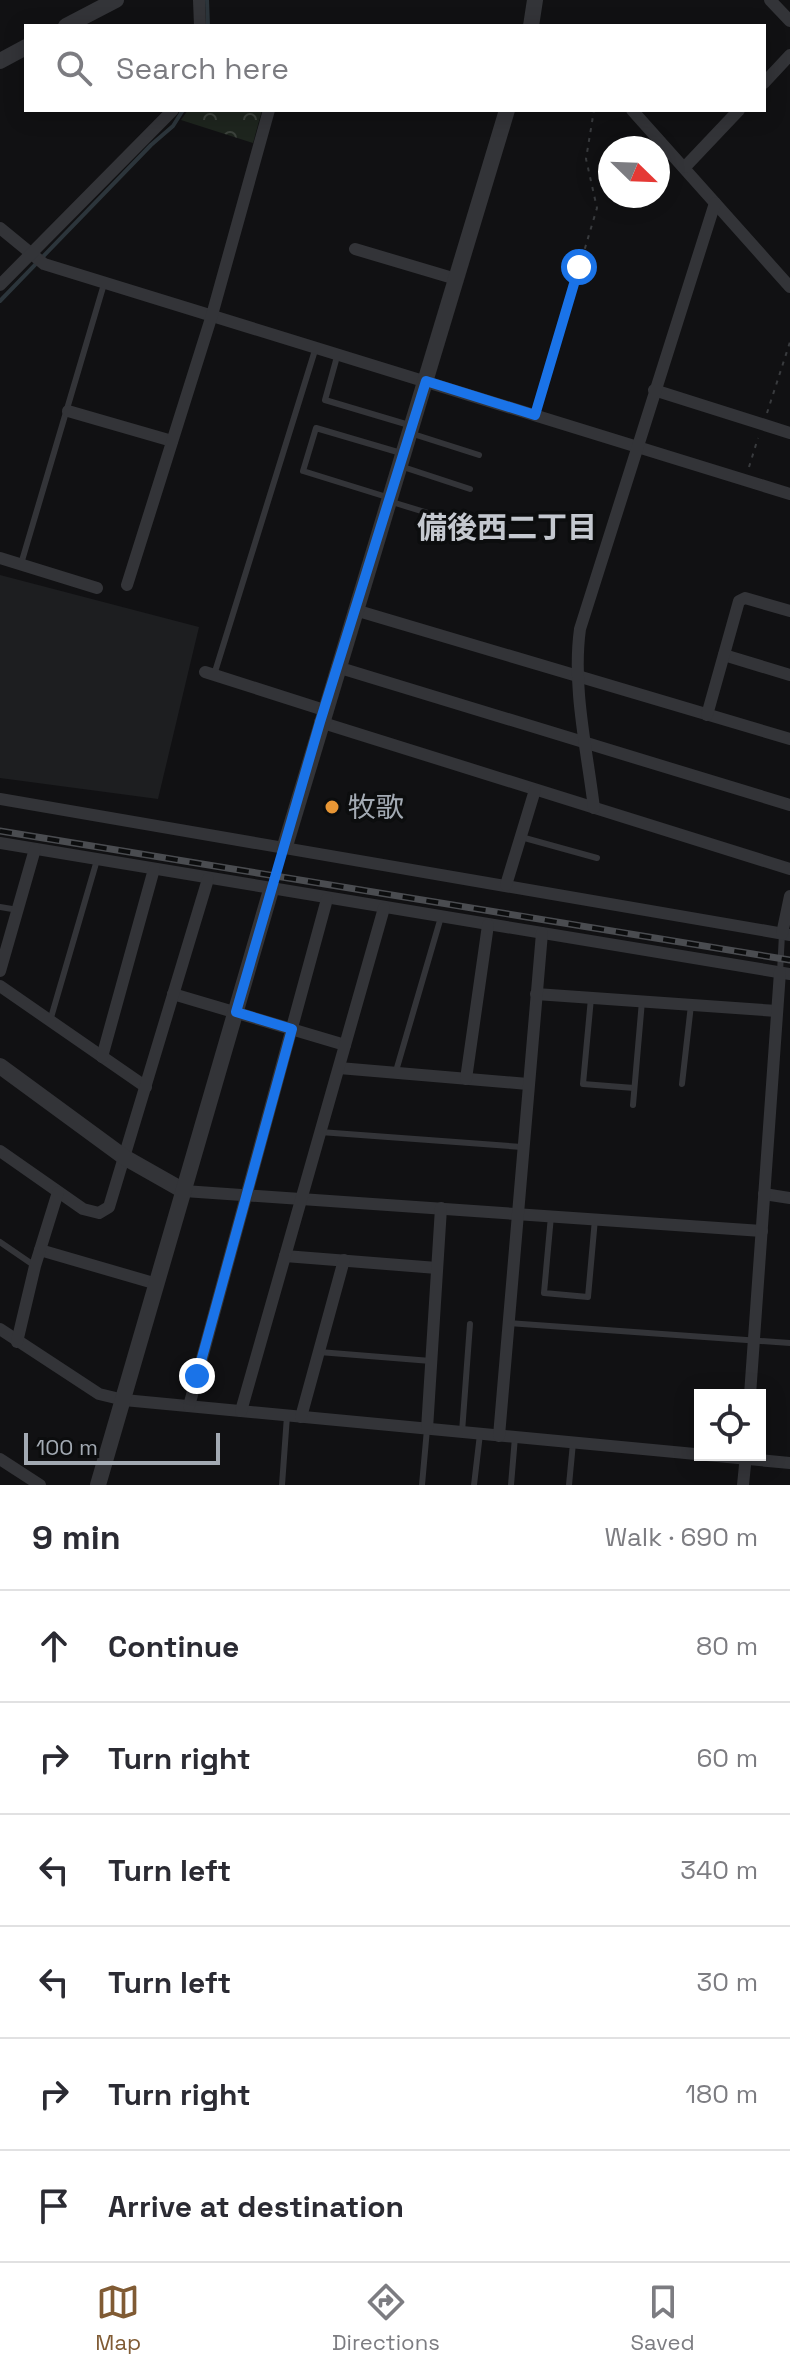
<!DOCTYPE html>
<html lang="en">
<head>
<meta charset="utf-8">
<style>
  :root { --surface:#fff; --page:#f7f7f7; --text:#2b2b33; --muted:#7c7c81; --line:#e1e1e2; --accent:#805b34 }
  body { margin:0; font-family:"Space Grotesk","Noto Sans JP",sans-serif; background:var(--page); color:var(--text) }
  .controls { position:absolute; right:24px; bottom:24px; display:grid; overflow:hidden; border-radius:0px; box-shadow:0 4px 20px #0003 }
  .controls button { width:72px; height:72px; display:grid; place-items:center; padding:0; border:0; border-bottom:2px solid var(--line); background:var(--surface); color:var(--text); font:40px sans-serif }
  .compass { position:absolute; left:598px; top:136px; width:72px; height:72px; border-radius:50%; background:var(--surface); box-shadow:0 4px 20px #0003; rotate:113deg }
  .scale { position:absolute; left:24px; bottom:20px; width:196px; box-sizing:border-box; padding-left:8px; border:4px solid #a3aab3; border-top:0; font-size:22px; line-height:28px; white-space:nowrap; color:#a3aab3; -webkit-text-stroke:6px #0c0d0e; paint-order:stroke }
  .stop { position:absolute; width:24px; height:24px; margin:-18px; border:6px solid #1a73e8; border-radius:50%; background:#fff }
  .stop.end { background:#1a73e8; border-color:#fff; box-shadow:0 2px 8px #0008 }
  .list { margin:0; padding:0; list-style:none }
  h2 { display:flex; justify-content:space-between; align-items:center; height:104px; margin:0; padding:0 32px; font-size:34px }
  h2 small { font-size:26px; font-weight:400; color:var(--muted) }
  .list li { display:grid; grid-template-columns:52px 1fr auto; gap:24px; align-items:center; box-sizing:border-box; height:112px; padding:0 32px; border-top:2px solid var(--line) }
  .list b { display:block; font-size:30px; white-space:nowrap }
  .list em { font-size:26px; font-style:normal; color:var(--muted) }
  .icon { flex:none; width:44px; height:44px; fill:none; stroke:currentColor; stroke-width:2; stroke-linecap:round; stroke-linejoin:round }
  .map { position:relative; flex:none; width:790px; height:1485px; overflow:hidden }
  .search { position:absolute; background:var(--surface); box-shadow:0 4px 20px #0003; left:24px; right:24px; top:24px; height:88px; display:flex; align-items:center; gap:20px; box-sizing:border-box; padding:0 28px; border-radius:0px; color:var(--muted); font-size:30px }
  .sheet { height:776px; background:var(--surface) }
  nav { display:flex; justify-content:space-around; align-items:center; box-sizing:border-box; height:112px; border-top:2px solid var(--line); background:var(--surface); font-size:22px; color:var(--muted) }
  nav a { display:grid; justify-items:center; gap:4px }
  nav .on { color:var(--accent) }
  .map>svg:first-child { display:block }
  .built { fill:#1d1e20 }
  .park { fill:url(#park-crowns) }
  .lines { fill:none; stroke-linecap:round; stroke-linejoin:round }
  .stream { stroke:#2c353b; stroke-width:4 }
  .path { stroke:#393b3e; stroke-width:2; stroke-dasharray:4 6; stroke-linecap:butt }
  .service { stroke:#333438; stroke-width:6 }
  .minor { stroke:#333438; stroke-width:12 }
  .tertiary { stroke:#333438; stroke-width:16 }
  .rail-casing { stroke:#4a4c50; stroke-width:7 }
  .rail { stroke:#0c0d0e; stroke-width:4; stroke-dasharray:12; stroke-linecap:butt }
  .route { stroke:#1a73e8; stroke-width:10 }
  .poi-dot { fill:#e89635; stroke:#0c0d0e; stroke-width:3 }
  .labels { text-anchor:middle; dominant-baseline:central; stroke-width:7; stroke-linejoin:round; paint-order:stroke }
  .poi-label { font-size:28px; fill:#a3aab3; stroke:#0c0d0e; text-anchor:start }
  .neighbourhood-label { font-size:30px; font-weight:bold; fill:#c4c8cf; stroke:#0c0d0e }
</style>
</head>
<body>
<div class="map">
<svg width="790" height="1485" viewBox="0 0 790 1485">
  <defs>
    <pattern id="park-crowns" width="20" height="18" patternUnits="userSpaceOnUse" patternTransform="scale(2)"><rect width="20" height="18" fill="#1e251e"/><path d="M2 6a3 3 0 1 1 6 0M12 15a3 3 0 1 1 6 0" fill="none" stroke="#3c423c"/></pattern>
  </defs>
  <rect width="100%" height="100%" fill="#111113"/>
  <path class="built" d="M0,575L199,627L158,799L0,778Z"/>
  <path class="park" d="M188,110H262L253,143L181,120Z"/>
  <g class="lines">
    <g class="stream">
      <path d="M207,0L208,26"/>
      <path d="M0,301L151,145L173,126L183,110"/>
    </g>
    <g class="path">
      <path d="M539,402L597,208L586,159L594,110"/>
      <path d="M767,413L790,342"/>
      <path d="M749,467L758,438"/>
    </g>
    <g class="service">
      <path d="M338,353L325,400L409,425"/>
      <path d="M410,433L479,455"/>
      <path d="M400,466L470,489"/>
      <path d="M390,498L303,471L316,428L401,453"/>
      <path d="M392,502L490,532"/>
      <path d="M21,564L104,284"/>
      <path d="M214,675L316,347"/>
      <path d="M521,837L597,858"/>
      <path d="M271,890L284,847"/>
      <path d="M0,907L18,910"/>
      <path d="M780,972L782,934"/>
      <path d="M591,998L583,1084L634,1088"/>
      <path d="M50,1021L97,860"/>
      <path d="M396,1071L441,917"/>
      <path d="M682,1084L691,1005"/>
      <path d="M633,1105L642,1001"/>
      <path d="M320,1132L522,1147"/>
      <path d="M551,1216L544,1293L588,1297L595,1219"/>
      <path d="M0,1242L35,1266"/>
      <path d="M507,1323L790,1343"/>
      <path d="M319,1352L431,1361"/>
      <path d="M462,1432L470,1324"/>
      <path d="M282,1485L287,1416"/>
      <path d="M422,1485L427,1429"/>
      <path d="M474,1485L480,1434"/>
      <path d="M511,1485L515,1437"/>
      <path d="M569,1485L573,1443"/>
    </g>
    <g class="minor">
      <path d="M199,0L200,26"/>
      <path d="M770,0L790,21"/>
      <path d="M764,83L790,55"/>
      <path d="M632,110L790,287"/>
      <path d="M685,167L739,110"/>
      <path d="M0,228L44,264L790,494"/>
      <path d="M355,249L456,279"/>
      <path d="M0,285L173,110"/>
      <path d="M654,390L790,433"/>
      <path d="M68,411L172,441"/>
      <path d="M0,558L97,588"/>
      <path d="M127,585L212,315L269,110"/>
      <path d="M355,610L790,739"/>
      <path d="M724,655L790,675"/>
      <path d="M337,667L790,805"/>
      <path d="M205,672L324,710"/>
      <path d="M707,715L739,601L745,598L790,611"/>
      <path d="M320,722L790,869"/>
      <path d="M0,799L790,935"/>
      <path d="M594,808C587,750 572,687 580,629L715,203"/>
      <path d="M0,843L790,974"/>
      <path d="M506,885L535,790"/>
      <path d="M782,934L790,896"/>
      <path d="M0,971L35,849"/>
      <path d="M0,986L146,1087"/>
      <path d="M173,994L345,1045"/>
      <path d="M536,994L777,1011"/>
      <path d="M102,1057L154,869"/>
      <path d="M339,1068L528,1084"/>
      <path d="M466,1079L488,925"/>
      <path d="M0,1151L83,1209L99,1213L109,1207L208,879"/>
      <path d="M184,1191L762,1231"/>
      <path d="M764,1194L790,1198"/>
      <path d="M40,1250L157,1284"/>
      <path d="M285,1256L437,1268"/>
      <path d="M0,1329L99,1394L124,1400L790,1463"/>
      <path d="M17,1342L35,1266L58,1192"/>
      <path d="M750,1395L780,972"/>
      <path d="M189,1406L327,899"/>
      <path d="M241,1411L384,908"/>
      <path d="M301,1417L344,1260"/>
      <path d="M427,1429L441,1208"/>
      <path d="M499,1436L542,933"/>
      <path d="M0,1459L40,1485"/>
      <path d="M743,1485L746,1455"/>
    </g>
    <g class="tertiary">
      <path d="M66,26L116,0"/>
      <path d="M531,26L535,0"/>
      <path d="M0,61L26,47"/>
      <path d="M285,846L507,110"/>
      <path d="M0,1066L124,1157L184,1191"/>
      <path d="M98,1485L271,890"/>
    </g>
    <defs>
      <path id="rail" d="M0,831L790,960"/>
    </defs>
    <use href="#rail" class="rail-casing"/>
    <use href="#rail" class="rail"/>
  </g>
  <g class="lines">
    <path class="route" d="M197,1376L292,1029L236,1012L320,722L426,381L535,415L579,267"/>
  </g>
  <circle class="poi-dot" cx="332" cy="807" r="8"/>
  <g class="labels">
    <g class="poi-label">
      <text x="348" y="807">牧歌</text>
    </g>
    <g class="neighbourhood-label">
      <text x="507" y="527">備後西二丁目</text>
    </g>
  </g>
</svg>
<div class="controls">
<button><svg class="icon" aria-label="locate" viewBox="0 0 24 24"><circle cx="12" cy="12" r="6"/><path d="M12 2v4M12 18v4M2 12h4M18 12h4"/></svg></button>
</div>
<svg class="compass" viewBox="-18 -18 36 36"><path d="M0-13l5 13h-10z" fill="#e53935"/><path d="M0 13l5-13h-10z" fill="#7c7c81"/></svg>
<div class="scale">100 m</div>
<div class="stop" style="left:579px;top:267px"></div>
<div class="stop end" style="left:197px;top:1376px"></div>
<div class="search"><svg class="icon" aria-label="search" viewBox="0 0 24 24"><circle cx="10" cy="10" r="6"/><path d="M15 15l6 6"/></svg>Search here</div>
</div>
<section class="sheet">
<h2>9 min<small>Walk · 690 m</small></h2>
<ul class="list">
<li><svg class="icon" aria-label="ahead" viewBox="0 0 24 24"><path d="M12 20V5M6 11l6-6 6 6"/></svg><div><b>Continue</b></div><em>80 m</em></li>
<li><svg class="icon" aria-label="right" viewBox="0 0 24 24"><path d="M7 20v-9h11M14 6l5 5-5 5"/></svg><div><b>Turn right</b></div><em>60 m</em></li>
<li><svg class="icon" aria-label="left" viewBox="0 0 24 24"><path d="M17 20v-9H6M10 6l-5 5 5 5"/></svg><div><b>Turn left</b></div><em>340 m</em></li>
<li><svg class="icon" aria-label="left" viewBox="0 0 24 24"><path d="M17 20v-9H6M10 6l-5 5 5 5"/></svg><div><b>Turn left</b></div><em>30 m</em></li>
<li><svg class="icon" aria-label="right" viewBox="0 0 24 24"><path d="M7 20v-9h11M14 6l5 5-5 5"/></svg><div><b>Turn right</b></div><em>180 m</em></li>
<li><svg class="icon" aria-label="arrive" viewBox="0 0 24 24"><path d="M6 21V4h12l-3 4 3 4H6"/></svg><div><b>Arrive at destination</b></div></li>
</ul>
</section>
<nav>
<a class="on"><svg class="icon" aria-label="map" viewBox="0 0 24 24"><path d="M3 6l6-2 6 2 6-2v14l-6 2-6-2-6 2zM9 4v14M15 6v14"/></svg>Map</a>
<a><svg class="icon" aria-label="directions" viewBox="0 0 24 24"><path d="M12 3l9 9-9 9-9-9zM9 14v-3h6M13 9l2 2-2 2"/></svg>Directions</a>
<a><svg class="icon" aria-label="saved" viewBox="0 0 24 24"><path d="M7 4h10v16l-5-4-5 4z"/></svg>Saved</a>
</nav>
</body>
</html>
